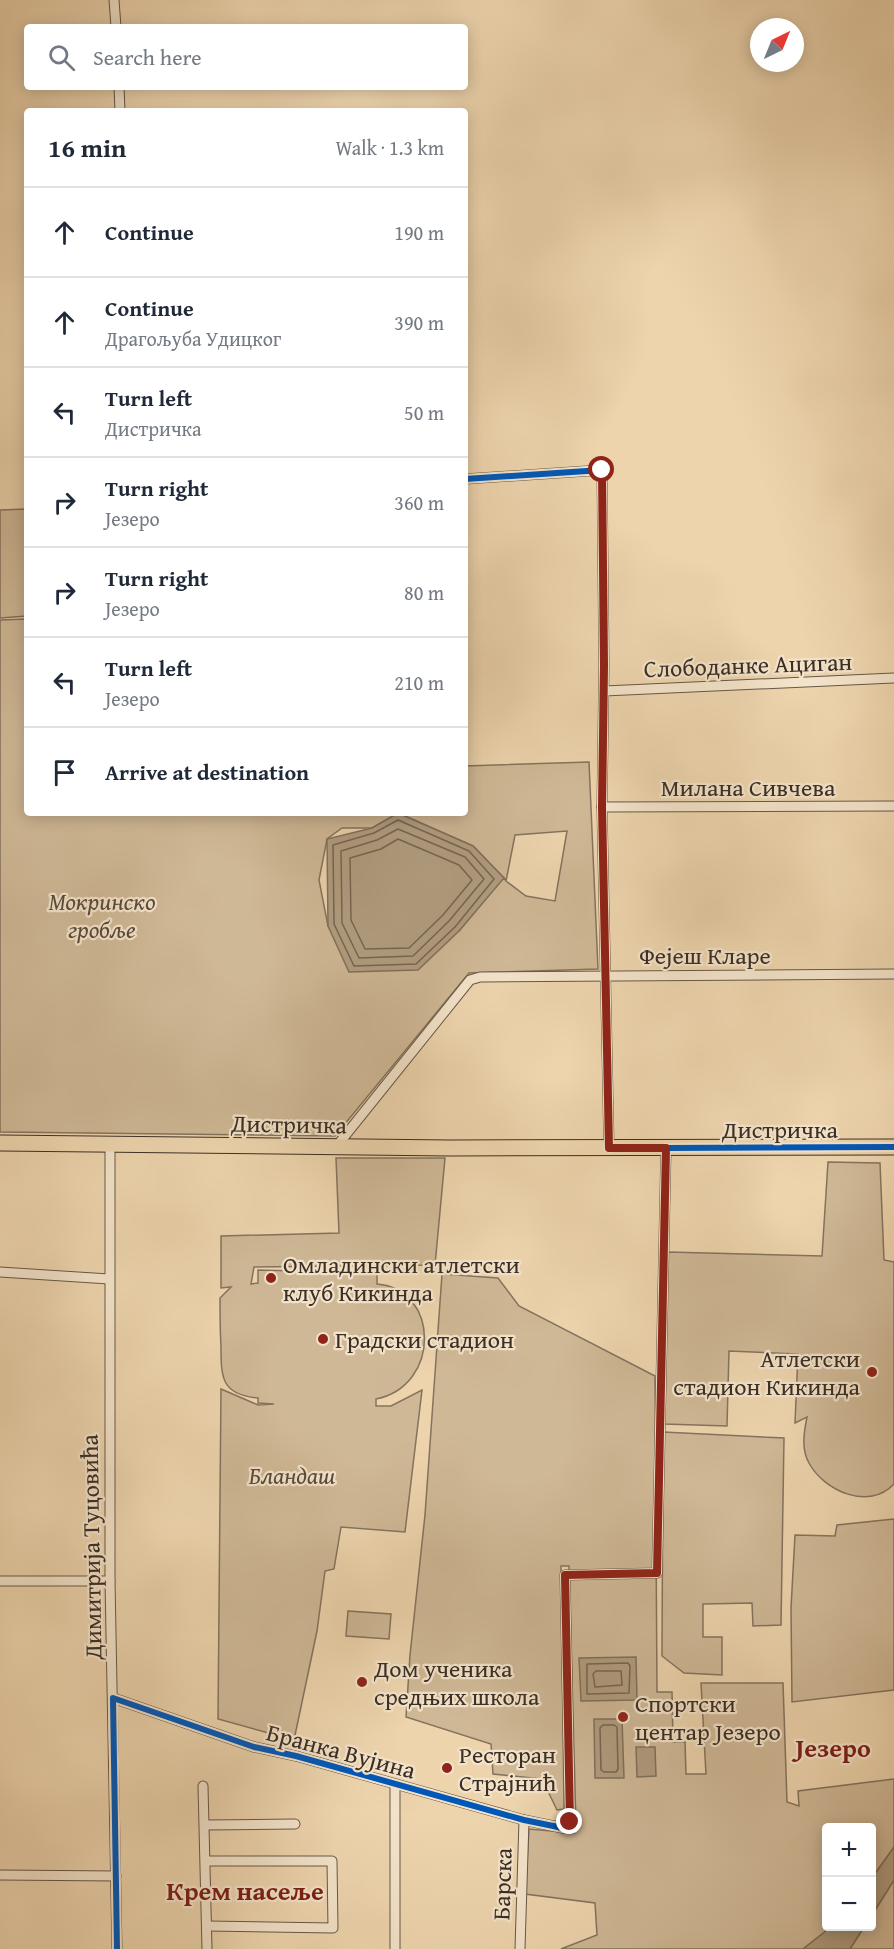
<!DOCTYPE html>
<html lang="en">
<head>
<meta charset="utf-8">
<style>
  :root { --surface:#fff; --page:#f2f2f3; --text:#1f2937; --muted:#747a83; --line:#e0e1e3 }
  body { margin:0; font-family:"Gentium Book Plus",serif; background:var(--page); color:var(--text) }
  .controls { position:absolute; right:18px; bottom:18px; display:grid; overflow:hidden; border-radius:6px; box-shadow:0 3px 15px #0003 }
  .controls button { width:54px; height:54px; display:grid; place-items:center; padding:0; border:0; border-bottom:2px solid var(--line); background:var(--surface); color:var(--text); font:30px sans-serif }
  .compass { position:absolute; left:750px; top:18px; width:54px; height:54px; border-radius:50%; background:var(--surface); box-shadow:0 3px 15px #0003; rotate:43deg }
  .stop { position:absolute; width:18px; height:18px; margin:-14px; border:4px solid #8f2418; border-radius:50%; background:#fff }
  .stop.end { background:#8f2418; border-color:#fff; box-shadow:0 2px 6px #0008 }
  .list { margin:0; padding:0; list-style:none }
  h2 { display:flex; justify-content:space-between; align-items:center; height:78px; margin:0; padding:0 24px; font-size:26px }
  h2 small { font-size:20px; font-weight:400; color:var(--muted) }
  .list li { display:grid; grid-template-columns:39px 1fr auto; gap:18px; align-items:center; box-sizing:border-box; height:90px; padding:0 24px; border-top:2px solid var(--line) }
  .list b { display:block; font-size:22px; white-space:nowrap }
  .list p { margin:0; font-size:20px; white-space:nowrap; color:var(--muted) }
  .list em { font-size:20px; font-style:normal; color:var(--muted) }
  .icon { flex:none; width:33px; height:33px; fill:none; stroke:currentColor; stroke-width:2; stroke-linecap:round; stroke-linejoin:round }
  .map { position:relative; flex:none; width:894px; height:1949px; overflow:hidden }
  .search { position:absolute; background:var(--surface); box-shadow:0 3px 15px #0003; left:24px; top:24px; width:444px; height:66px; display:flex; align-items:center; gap:15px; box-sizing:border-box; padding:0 21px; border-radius:6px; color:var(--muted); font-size:22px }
  .panel { position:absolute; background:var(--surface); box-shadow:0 3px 15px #0003; left:24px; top:108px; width:444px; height:708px; border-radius:6px }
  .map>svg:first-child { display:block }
  .green { fill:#cfb896; stroke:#84735e; stroke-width:1.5; fill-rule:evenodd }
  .water { fill:#b09c7f; stroke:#81705b; stroke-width:1.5 }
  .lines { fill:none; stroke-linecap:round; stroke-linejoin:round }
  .shore { stroke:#756552; stroke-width:1.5 }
  .street-casing { stroke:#675847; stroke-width:11 }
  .primary-casing { stroke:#3a2e25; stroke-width:17 }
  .street { stroke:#f3e3ca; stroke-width:9 }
  .primary { stroke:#edd4ad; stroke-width:15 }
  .cycleway-casing { stroke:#f3e3ca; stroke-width:10 }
  .cycleway { stroke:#0057b8; stroke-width:6 }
  .route { stroke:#8f2418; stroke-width:8 }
  .poi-dot { fill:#8f2418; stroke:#f3e3ca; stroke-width:2 }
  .labels { text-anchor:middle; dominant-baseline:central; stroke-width:4.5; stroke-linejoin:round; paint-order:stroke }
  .street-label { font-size:24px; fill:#3a2e25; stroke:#f3e3ca }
  .park-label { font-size:24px; font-style:italic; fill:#584a3c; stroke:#f3e3ca }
  .poi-label { font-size:24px; fill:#3a2e25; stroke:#f3e3ca; text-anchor:start }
  .neighbourhood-label { font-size:26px; font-weight:bold; fill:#7a1f14; stroke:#f3e3ca }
</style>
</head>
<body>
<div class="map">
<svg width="894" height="1949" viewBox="0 0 894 1949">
  <rect width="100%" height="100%" fill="#edd4ad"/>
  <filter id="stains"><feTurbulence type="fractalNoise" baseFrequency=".00333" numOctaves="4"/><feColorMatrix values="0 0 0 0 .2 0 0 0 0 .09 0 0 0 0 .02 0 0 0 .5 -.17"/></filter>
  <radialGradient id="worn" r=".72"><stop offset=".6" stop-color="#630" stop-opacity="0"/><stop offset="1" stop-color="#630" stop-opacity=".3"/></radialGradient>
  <g class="green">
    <path d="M27,509V616L0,618V510Z"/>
    <path d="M27,619V813H465V766L589,762L598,969L469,973L335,1136L0,1132V620ZM398,813L473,846L505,879L503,878L459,931L328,926L319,880L327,839L342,828H372ZM567,831L555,901L526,896L506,881L515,835Z"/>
    <path d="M336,1158H445L435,1265L254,1267L251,1284L258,1283V1270L377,1273V1284C440,1289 441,1386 376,1399V1406H391L422,1390L405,1532L341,1527L334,1569L325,1571L317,1631L294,1740L218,1719L221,1389L258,1405L274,1404L258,1403V1398C221,1395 221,1377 221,1346C220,1330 220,1314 220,1298L231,1287L221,1288V1236L339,1233Z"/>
    <path d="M828,1162L880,1163L884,1260L894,1262V1484C869,1511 824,1491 809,1463C801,1449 804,1432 807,1417L795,1423L798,1354L729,1351L727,1426L664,1424L668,1252L822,1256Z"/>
    <path d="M442,1274L498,1278L519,1306L655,1376L657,1692H672L673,1742H685L686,1774H706L701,1683H783L787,1802L799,1806L798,1791L894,1779V1847L872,1878V1828H826V1926L831,1927L803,1949H561L597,1935L595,1903L525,1894L529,1829L574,1833L576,1825L569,1566H561L564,1809L557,1810L542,1779L493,1774L491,1744L406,1717L410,1655L425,1515Z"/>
    <path d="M663,1432L784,1438L781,1625L753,1626L752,1603L703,1604V1637H722V1675L684,1673L662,1656Z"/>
    <path d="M894,1519V1690L792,1702L791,1608L795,1535L835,1536L837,1525Z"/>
    <path d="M348,1611L391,1614L389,1639L346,1636Z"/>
    <path d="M894,1880V1949H850L864,1927L872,1926V1915Z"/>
  </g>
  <g class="water">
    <path d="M398,813L473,846L506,880L503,879L459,931L418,970L349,972L328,926L327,839L372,828Z"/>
    <path d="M636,1657L637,1700L581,1701L579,1658Z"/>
    <path d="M594,1719H622L624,1778H595Z"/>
    <path d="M636,1747H655L656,1776L637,1777Z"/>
    <path d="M894,1847V1880L872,1915V1878Z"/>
    <path d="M831,1927H864L850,1949H803Z"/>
  </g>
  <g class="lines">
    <g class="shore">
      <path d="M398,820L469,851L494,879L455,927L416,964L354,966L334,924L333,845L374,833Z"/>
      <path d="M398,829L465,857L484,879L449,921L413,956L359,958L342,923L341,851L377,840Z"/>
      <path d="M398,839L459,865L472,880L443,915L409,948L365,949L351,920L350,858L381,849Z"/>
      <path d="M628,1663L630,1666L629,1693L587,1694V1664Z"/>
      <path d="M596,1671H621L622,1685L595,1687L593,1674Z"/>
      <path d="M603,1725H614L617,1727L618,1769L616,1772H604L601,1770L600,1728Z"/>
    </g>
    <defs>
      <g id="street">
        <path d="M114,0L116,27"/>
        <path d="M119,87L120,111"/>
        <path d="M465,479L602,470L604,666L602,807L609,1148"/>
        <path d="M604,691L894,678"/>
        <path d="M602,807L894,806"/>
        <path d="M110,1144V1581L117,1949"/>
        <path d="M336,1147L470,980L480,977L894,974"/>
        <path d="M0,1272L109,1279"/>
        <path d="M0,1581H110"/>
        <path d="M113,1698L254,1747L296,1756L524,1820L563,1828L570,1822L565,1575L657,1573L666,1148"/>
        <path d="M203,1786L207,1949"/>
        <path d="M205,1825L295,1824"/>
        <path d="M206,1861H332L333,1928L207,1926"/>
        <path d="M0,1875L116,1876"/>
        <path d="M395,1949V1784"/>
        <path d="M520,1949L524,1820"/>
      </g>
      <path id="primary" d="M0,1143L450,1148L894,1147"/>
    </defs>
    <use href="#street" class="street-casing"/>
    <use href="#primary" class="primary-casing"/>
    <use href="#street" class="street"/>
    <use href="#primary" class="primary"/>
    <defs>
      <g id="cycleway">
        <path d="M465,479L602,470L604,666L602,807L609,1148"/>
        <path d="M117,1949L113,1698L254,1747L296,1756L524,1820L563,1828L570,1822L565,1575L657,1573L666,1148L894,1147"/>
      </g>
    </defs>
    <use href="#cycleway" class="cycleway-casing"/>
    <use href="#cycleway" class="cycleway"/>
  </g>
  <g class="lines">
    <path class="route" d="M570,1822L565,1575L657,1573L666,1148H609L602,807L604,666L602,470"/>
  </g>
  <g class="poi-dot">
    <circle cx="271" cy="1278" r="6"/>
    <circle cx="323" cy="1339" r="6"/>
    <circle cx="872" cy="1372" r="6"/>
    <circle cx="362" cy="1682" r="6"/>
    <circle cx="623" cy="1717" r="6"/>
    <circle cx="447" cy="1768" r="6"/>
  </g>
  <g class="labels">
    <g class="street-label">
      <text transform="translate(748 665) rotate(-2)">Слободанке Ациган</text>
      <text x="748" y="787">Милана Сивчева</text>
      <text x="705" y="955">Фејеш Кларе</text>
      <text transform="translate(289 1124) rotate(1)">Дистричка</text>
      <text x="780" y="1129">Дистричка</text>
      <text transform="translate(91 1547) rotate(-91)">Димитрија Туцовића</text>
      <text transform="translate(341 1751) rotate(15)">Бранка Вујина</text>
      <text transform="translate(502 1884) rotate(-88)">Барска</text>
    </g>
    <g class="park-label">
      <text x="102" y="901">Мокринско<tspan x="102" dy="28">гробље</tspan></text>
      <text x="292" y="1475">Бландаш</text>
    </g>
    <g class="poi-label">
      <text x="283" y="1264">Омладински атлетски<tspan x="283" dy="28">клуб Кикинда</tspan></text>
      <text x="335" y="1339">Градски стадион</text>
      <text x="860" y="1358" text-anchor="end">Атлетски<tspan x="860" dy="28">стадион Кикинда</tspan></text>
      <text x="374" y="1668">Дом ученика<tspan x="374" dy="28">средњих школа</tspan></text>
      <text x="635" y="1703">Спортски<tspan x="635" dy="28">центар Језеро</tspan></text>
      <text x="459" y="1754">Ресторан<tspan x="459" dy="28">Страјнић</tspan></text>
    </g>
    <g class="neighbourhood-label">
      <text x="833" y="1747">Језеро</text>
      <text x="245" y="1890">Крем насеље</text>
    </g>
  </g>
  <rect width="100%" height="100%" filter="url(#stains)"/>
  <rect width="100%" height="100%" fill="url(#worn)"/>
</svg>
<div class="controls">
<button>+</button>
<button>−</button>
</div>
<svg class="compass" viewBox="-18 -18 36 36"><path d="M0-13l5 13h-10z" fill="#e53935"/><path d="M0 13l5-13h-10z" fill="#747a83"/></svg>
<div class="stop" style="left:602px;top:470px"></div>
<div class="stop end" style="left:570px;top:1822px"></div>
<div class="search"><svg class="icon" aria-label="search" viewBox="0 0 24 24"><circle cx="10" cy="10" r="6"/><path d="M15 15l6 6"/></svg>Search here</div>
<section class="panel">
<h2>16 min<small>Walk · 1.3 km</small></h2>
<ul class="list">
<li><svg class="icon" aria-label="ahead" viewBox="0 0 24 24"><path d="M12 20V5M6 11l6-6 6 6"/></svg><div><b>Continue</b></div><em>190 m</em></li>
<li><svg class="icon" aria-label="ahead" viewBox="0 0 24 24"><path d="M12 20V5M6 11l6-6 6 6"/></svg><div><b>Continue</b><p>Драгољуба Удицког</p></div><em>390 m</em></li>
<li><svg class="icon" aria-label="left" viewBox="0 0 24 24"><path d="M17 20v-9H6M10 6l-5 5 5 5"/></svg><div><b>Turn left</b><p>Дистричка</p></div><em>50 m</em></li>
<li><svg class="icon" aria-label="right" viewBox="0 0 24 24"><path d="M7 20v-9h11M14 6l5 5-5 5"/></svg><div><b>Turn right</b><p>Језеро</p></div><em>360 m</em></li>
<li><svg class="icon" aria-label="right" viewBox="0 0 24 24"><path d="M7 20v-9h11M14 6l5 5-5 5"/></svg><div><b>Turn right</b><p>Језеро</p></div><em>80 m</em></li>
<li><svg class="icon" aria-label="left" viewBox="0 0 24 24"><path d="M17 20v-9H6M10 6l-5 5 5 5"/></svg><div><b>Turn left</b><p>Језеро</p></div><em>210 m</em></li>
<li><svg class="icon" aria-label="arrive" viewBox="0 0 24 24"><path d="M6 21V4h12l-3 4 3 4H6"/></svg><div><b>Arrive at destination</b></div></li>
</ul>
</section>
</div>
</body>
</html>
